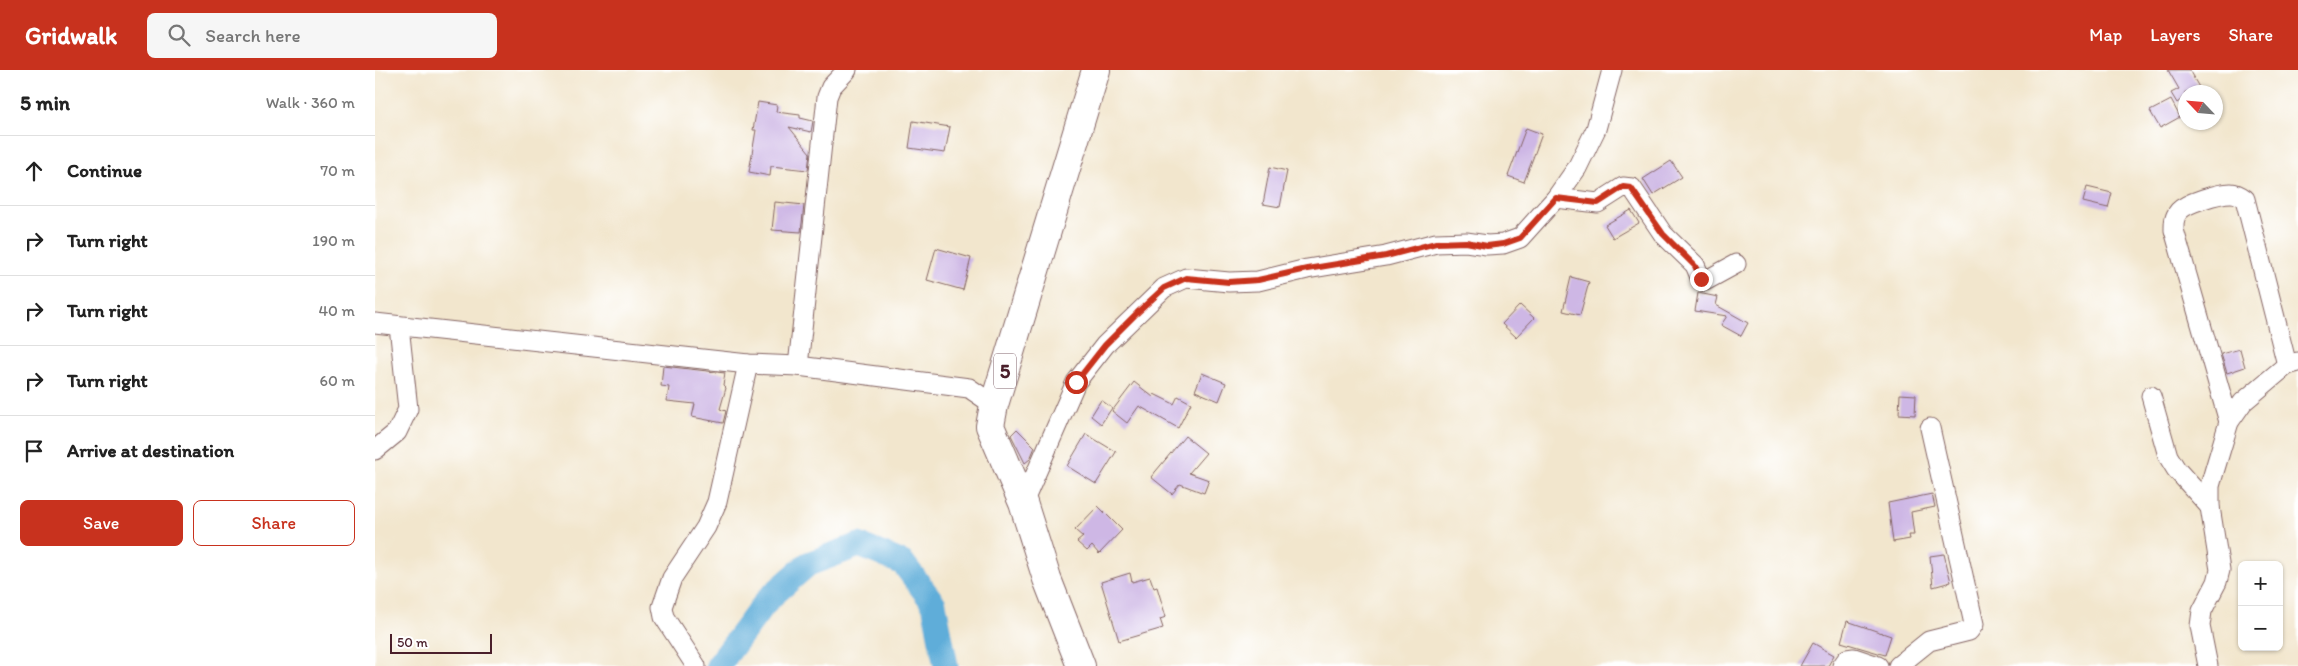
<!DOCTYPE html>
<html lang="en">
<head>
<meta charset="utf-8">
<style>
  :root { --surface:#fff; --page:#f6f6f6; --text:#222; --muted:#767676; --line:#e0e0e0; --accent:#c8321e }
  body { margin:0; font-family:Itim,sans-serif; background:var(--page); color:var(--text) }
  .controls { position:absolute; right:15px; bottom:15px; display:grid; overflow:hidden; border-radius:8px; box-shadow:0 1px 4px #0004 }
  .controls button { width:45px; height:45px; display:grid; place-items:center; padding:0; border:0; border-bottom:1px solid var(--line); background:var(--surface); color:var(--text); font:25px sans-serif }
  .compass { position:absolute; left:1803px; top:15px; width:45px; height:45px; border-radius:50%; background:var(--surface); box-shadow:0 1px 4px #0004; rotate:296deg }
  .scale { position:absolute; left:15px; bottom:12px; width:102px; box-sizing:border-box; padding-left:5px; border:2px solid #4a1f2b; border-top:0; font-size:14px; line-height:18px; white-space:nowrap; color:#4a1f2b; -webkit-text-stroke:4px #fff; paint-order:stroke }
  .stop { position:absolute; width:15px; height:15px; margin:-11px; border:4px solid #c8321e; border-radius:50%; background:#fff }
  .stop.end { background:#c8321e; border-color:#fff; box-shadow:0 1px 5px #0008 }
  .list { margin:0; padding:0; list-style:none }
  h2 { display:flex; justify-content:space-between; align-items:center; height:65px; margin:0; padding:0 20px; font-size:21px }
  h2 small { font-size:16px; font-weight:400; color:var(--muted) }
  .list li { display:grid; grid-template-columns:32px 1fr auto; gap:15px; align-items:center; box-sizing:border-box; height:70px; padding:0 20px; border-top:1px solid var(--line) }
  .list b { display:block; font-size:19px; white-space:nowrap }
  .list em { font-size:16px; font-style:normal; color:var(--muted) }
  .actions { display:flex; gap:10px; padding:15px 20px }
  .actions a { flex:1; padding:11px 0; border:1px solid var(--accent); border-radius:8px; text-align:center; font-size:18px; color:var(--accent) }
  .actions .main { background:var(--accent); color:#fff }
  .icon { flex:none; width:28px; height:28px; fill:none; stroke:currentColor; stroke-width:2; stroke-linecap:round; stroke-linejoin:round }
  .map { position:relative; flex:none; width:1923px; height:596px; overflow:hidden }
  header { display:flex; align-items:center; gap:30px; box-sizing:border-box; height:70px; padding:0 25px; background:var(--accent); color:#fff }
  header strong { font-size:24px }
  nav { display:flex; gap:28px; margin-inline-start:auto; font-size:18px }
  .search { width:350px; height:45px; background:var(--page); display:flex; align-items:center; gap:12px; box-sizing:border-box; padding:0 18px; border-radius:8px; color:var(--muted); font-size:19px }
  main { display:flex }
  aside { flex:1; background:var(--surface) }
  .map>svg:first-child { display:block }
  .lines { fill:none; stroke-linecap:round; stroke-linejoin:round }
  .river { stroke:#5fadd9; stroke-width:25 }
  .building { fill:#ceb7e5 }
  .minor-casing { stroke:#856564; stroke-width:21 }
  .highway-casing { stroke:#856564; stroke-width:30 }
  .minor { stroke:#fff; stroke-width:19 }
  .highway { stroke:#fff; stroke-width:28 }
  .route { stroke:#c8321e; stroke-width:6 }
  .labels { text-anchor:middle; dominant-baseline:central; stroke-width:4.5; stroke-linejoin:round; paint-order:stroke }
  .shield { fill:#fff; stroke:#80626b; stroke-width:1 }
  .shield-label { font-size:20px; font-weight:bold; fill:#4a1f2b }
</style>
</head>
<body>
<header>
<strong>Gridwalk</strong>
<div class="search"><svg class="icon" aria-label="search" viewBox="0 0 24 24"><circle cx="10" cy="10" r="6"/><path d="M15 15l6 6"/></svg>Search here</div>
<nav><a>Map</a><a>Layers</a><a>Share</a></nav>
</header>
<main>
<aside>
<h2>5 min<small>Walk · 360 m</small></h2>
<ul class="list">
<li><svg class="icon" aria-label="ahead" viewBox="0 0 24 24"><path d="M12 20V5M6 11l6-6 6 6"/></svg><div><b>Continue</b></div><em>70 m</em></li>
<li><svg class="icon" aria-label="right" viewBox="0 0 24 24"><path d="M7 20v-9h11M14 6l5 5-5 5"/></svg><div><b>Turn right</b></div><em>190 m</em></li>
<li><svg class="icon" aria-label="right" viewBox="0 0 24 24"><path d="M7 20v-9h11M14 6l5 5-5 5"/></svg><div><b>Turn right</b></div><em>40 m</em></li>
<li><svg class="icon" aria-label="right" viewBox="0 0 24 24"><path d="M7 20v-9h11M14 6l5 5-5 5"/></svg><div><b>Turn right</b></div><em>60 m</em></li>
<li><svg class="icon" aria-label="arrive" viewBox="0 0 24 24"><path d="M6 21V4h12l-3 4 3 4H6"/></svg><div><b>Arrive at destination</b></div></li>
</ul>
<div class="actions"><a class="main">Save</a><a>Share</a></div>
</aside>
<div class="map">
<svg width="1923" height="596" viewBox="0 0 1923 596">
  <rect width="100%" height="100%" fill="#fff"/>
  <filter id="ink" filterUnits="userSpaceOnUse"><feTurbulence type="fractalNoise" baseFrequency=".02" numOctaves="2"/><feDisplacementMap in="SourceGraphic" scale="10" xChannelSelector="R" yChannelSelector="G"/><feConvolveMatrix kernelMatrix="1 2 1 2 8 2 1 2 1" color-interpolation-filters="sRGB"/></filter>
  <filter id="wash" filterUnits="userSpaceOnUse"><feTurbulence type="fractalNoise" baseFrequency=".0096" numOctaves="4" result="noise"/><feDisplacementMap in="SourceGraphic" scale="20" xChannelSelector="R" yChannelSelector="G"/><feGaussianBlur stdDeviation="1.12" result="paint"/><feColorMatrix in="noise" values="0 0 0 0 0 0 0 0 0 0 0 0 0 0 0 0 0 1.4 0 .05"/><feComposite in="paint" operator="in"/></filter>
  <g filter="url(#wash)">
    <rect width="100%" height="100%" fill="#f2e6cd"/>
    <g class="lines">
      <path class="river" d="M343,596L393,529L433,494L484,475L528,493L559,534L571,596"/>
    </g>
    <g id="blocks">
      <g class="building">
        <path d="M1793,0H1814L1825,19L1819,22H1810V27L1802,33L1796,23L1804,19Z"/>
        <path d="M1796,30L1805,47L1785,58L1775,41Z"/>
        <path d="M383,32L402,35L401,42L425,45V48L438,51L436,62L414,57L435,83L433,100L396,96L395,106L374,102L381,60H378Z"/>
        <path d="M538,51L575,57L570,83L534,78Z"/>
        <path d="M1151,58L1167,64L1149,112L1133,106Z"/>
        <path d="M1296,91L1307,107L1278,125L1268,109Z"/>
        <path d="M895,97L912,101L905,137L888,134Z"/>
        <path d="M1712,117L1737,123L1733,138L1708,132Z"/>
        <path d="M400,132L429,135L426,162L397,160Z"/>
        <path d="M1256,140L1264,153L1238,168L1230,155Z"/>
        <path d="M561,178L596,188L588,220L552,210Z"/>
        <path d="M1196,207L1214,212L1205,245L1188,241Z"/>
        <path d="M1323,223L1343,227L1341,235L1373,253L1366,266L1346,255L1352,246L1320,241Z"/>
        <path d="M1145,235L1159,248L1141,267L1127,254Z"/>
        <path d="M1865,279L1870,297L1852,303L1846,284Z"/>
        <path d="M288,296L350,303L348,315L351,318L345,339L351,341L348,353L317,347L320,334L292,331L294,317L286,316Z"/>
        <path d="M827,303L851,313L844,331L820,321Z"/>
        <path d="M759,312L778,327L779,324L799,334L803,326L816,333L803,358L764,336L752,353L737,341Z"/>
        <path d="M1525,324L1541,325L1540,345L1524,344Z"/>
        <path d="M726,330L737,338L726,354L716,346Z"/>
        <path d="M642,359L660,377L655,389L650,393L636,365Z"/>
        <path d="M711,364L741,382L721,414L692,396Z"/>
        <path d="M810,366L831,383L814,403L834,410L829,423L805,414L797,424L776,407Z"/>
        <path d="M1557,424L1560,437L1536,442L1539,465H1534L1535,469L1518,472L1513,433Z"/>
        <path d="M723,436L747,460L724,484L717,476L712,481L702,472L708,467L700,460Z"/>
        <path d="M1569,484L1576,512L1558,517L1555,486Z"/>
        <path d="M755,503L757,512L775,507L779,518L782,517L791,547L785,549L788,558L744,571L726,512Z"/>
        <path d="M1472,551L1516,566L1510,585L1466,572Z"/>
        <path d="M1438,573L1459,585L1453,596H1425Z"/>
      </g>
    </g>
  </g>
  <g filter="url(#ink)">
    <use href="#blocks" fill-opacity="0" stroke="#856564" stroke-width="1"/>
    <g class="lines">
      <defs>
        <g id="minor">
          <path d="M1181,128L1223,133L1248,117L1257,118L1288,164L1320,195L1326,209L1330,211L1361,194"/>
          <path d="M0,253L373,294L423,296L594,318L619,335"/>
          <path d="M423,296L452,27L456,17L472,0"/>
          <path d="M1776,326L1793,386L1801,399L1835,437"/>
          <path d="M1854,352L1799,160C1799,152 1799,147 1804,141C1811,133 1844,123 1856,123C1861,123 1866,126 1870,129L1912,295"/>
          <path d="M0,380L22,362L33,339L24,256"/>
          <path d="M648,433L701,312L730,275L789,218L811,208L854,212L883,211L932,199L1011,186L1061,173L1091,172L1112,175L1128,174L1145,168L1181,128L1202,98L1221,59L1237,0"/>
          <path d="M321,596L289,547L287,537L297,508L331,457L342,432L373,294"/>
          <path d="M1467,596L1472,589L1479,588L1503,596"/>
          <path d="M1523,596L1554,571L1594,561L1599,554L1555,358"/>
          <path d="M1833,596L1825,556L1827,541L1842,512L1845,500L1835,437V416L1839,402L1854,352L1868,332L1912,295L1923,292"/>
        </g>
        <path id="highway" d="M706,596L672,509L648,433L615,356L619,335L721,0"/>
      </defs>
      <use href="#minor" class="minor-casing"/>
      <use href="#highway" class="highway-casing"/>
      <use href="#minor" class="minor"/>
      <use href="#highway" class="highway"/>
    </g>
  </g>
  <g class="lines" filter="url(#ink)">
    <path class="route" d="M701,312L730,275L762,243L789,218L811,208L854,212L883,210L932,199L1011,186L1061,173L1091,172L1112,176L1128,174L1145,168L1181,128L1223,133L1248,117L1256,118L1288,164L1320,196L1326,209"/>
  </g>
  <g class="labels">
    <rect class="shield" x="619" y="283.5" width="22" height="35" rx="4"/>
    <g class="shield-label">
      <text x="630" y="301">5</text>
    </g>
  </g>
</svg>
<div class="controls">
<button>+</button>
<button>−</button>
</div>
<svg class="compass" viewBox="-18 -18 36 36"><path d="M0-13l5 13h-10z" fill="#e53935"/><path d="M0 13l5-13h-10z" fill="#767676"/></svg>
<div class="scale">50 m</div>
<div class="stop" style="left:701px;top:312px"></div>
<div class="stop end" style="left:1326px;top:209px"></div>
</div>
</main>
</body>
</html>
